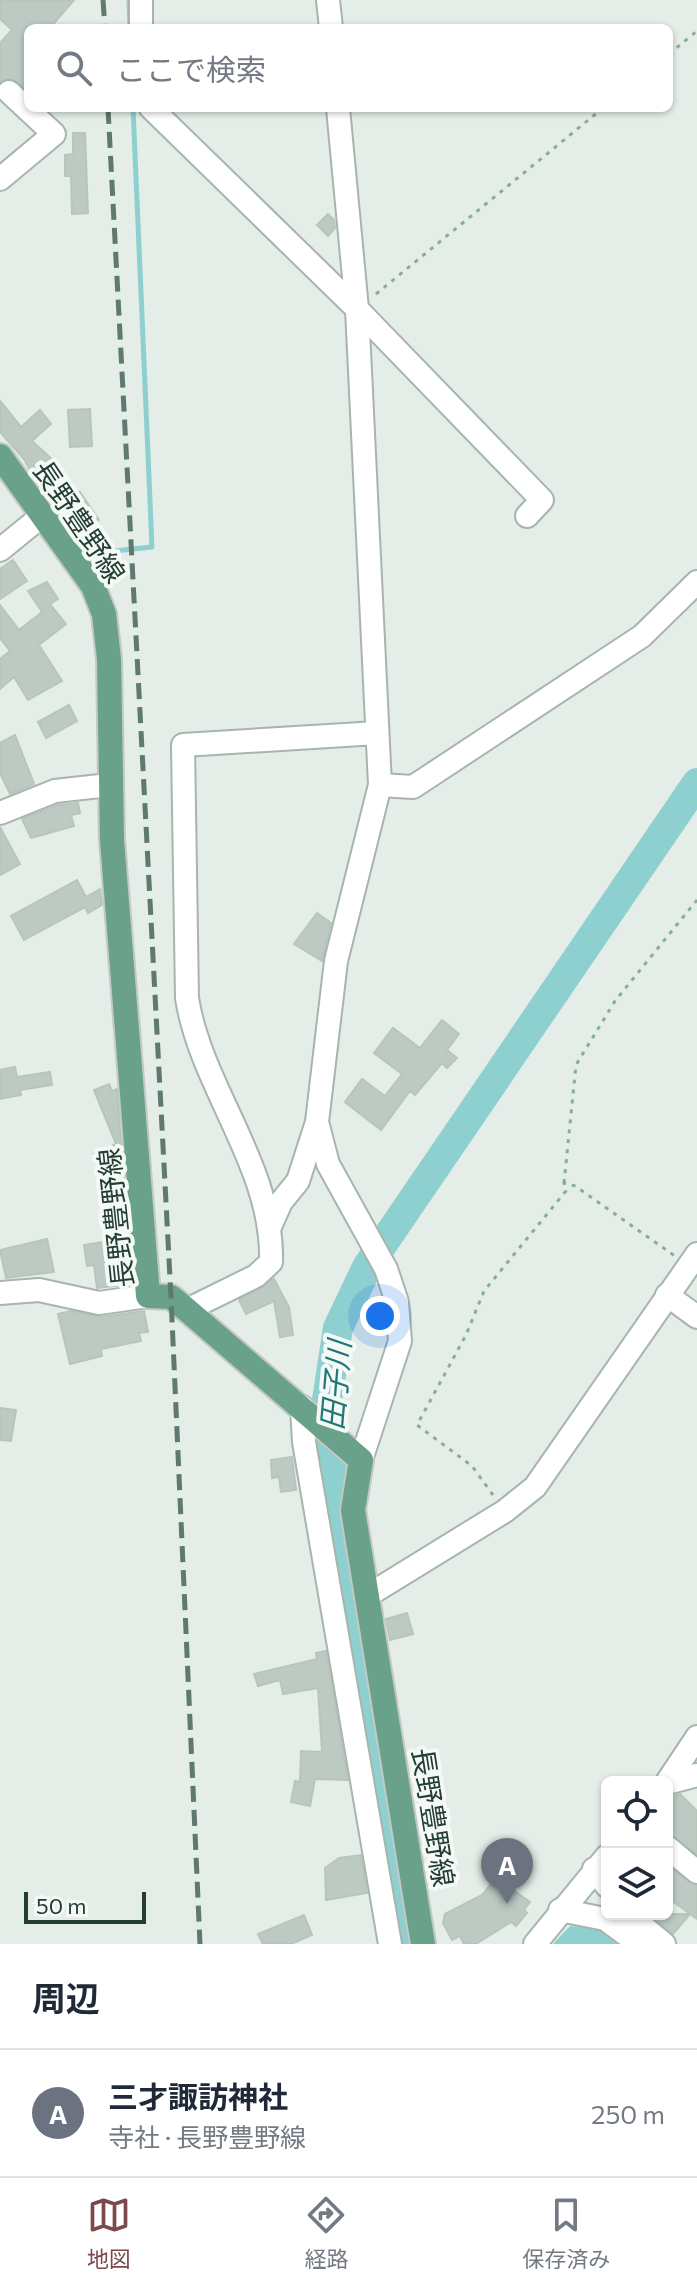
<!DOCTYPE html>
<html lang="ja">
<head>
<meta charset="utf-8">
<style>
  :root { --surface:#fff; --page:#f2f2f3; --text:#1f2937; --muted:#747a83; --line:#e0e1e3; --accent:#7c484a }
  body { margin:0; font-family:Commissioner,"Noto Sans JP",sans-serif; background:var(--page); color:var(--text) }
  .controls { position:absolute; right:24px; bottom:24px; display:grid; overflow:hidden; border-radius:12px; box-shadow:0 2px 6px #0004 }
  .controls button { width:72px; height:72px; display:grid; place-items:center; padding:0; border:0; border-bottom:2px solid var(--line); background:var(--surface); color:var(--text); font:40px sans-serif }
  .scale { position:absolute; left:24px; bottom:20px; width:122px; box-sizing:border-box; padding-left:8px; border:4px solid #243e33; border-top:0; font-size:22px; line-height:28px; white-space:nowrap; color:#243e33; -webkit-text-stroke:6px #f4f9f6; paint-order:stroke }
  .you { position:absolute; left:380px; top:1316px; width:28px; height:28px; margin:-20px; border:6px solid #fff; border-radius:50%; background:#1a73e8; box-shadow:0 0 0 12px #1a73e833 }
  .badge { display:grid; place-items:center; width:52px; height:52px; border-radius:50%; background:var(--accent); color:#fff; font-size:26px; font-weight:700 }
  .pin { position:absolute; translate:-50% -66px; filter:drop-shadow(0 2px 4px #0008) }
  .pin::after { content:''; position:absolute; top:42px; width:28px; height:24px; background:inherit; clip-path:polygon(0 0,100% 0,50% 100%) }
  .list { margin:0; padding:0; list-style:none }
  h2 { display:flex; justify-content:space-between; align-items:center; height:104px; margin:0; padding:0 32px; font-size:34px }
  h2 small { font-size:26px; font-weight:400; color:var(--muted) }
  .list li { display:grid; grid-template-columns:52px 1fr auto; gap:24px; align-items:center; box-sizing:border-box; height:128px; padding:0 32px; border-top:2px solid var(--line) }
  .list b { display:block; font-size:30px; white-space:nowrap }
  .list p { margin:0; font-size:26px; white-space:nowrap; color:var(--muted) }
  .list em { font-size:26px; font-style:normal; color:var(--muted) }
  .icon { flex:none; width:44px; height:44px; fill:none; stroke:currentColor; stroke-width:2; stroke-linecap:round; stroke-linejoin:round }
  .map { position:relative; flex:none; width:697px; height:1944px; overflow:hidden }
  .search { position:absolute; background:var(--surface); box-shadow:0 2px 6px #0004; left:24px; right:24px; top:24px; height:88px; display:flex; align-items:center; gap:20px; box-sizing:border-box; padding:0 28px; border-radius:12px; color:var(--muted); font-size:30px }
  .sheet { height:232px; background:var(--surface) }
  nav { display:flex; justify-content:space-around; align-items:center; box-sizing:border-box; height:112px; border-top:2px solid var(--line); background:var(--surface); font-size:22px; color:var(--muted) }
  nav a { display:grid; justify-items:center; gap:4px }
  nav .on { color:var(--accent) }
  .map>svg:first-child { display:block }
  .water { fill:#8ed0cf }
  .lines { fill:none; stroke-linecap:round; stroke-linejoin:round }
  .stream { stroke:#8ed0cf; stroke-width:5 }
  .river { stroke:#8ed0cf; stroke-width:30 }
  .building { fill:#bccac3; stroke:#b6c6bd; stroke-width:2 }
  .minor-casing { stroke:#a7b5ad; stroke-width:26 }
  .major-casing { stroke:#c2c9c6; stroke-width:28 }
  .path { stroke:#85af9c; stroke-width:3; stroke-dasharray:4 6; stroke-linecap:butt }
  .minor { stroke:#fff; stroke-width:22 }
  .major { stroke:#6aa18a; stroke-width:24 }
  .rail { stroke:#5e796e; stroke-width:5; stroke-dasharray:16 8; stroke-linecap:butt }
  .labels { text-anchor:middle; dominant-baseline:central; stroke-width:8; stroke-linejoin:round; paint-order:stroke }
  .street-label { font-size:28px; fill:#243e33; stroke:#f4f9f6 }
  .water-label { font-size:30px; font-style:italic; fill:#1f7778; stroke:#f4f9f6 }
</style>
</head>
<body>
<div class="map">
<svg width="697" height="1944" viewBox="0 0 697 1944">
  <rect width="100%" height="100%" fill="#e4ede7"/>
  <path class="water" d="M570,1926L614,1930L631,1944H553Z"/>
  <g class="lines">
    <g class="stream">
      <path d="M129,0L130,28"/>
      <path d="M103,585L105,552L152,547L133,108"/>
    </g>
    <path class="river" d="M412,1938L386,1828L331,1466L327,1400L338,1328L367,1267L697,783"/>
  </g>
  <g class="building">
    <path d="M0,0H74L50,28H28V91L13,79L0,82V43L12,30L0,19Z"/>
    <path d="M73,133H85L88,213L72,214L71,176H65V155L73,154Z"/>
    <path d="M328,214L334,220L335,228L328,236L317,225Z"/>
    <path d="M0,401L21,427L40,410L51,424L32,441L54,461L36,481L24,459L0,432Z"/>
    <path d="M90,409L92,446L70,447L68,410Z"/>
    <path d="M80,492L99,520L82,531V521L68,500Z"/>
    <path d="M13,560L27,581L0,599V569Z"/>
    <path d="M47,582L58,599L50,604L66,624L39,645L62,681L28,700L14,677L0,689V659L10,651L0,638V605L19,630L42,612L28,591Z"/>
    <path d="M69,705L77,721L46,738L38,722Z"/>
    <path d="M15,735L34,784L10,794L0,773V743Z"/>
    <path d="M78,803L80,813L71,815L74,826L31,838L22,819L58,805Z"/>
    <path d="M0,827L20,864L0,875Z"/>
    <path d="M77,880L86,897L100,889L102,905L88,913L85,907L24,940L11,916Z"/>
    <path d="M317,913L331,923L322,961L294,944Z"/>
    <path d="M442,1020L459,1034L447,1050L457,1058L447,1068L442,1063L415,1095L410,1091L381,1130L345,1102L362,1079L385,1096L402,1074L374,1053L393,1028L420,1048Z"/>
    <path d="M15,1067L17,1077L50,1072L52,1085L20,1090L21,1095L0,1099V1070Z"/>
    <path d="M109,1084L112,1091L117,1089L125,1200L120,1201L116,1167L103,1173L94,1154L116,1144L94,1090Z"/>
    <path d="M128,1238L132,1284L97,1288L94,1265L87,1266L84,1245Z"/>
    <path d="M47,1239L54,1272L6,1278L0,1250Z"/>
    <path d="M274,1279L289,1307L293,1335L280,1337L274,1301L246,1314L239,1300Z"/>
    <path d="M71,1311L100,1317L144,1311L148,1332L139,1333L141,1341L101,1349L102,1356L70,1364L58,1314Z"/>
    <path d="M0,1408L16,1410L11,1441L0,1440Z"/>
    <path d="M292,1457L296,1490L281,1492L279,1477L272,1478L271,1460Z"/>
    <path d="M407,1613L413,1634L390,1640L386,1619Z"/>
    <path d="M326,1651L348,1780L315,1779L310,1806L291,1802L295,1781L300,1782L301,1751L322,1752L318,1688L283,1694L280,1680L258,1686L254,1674L317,1659L316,1653Z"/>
    <path d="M680,1794L697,1811V1854L667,1833V1799Z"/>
    <path d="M361,1855L367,1893L326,1900L325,1868L339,1858Z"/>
    <path d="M667,1865L697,1886V1919L667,1897Z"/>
    <path d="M496,1878L530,1902L524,1910L527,1913L516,1926L511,1922L476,1944H464L460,1936L452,1940L443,1923L445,1914L482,1895Z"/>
    <path d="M650,1914H690L673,1934Z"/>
    <path d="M304,1915L312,1935L291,1944H263L258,1934Z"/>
  </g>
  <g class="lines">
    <defs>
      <g id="minor">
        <path d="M141,0V28"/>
        <path d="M328,0L331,28"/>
        <path d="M151,108L357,309L542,500L527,516"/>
        <path d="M338,108L357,309L380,785L336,961L317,1122L328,1164L386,1269L397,1302L400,1341L361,1460"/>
        <path d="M0,179L54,134L9,92"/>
        <path d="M0,550L43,515"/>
        <path d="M380,785L413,787L642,636L697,582"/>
        <path d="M0,813L55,791L109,785"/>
        <path d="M269,1229L281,1202L298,1181L317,1122"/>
        <path d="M0,1293L39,1290L99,1303L148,1296"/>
        <path d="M667,1295L697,1317"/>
        <path d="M187,1310L256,1276L271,1262C274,1167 201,1088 187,998L183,745L377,733"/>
        <path d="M302,1407L304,1442L390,1944"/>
        <path d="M367,1596L505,1511L535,1487L697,1254"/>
        <path d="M667,1782L697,1737"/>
        <path d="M667,1783L697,1775"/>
        <path d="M667,1847L697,1872"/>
        <path d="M594,1869L607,1886"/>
        <path d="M560,1910L605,1919L639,1944"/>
        <path d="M628,1914L664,1944"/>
        <path d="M535,1944L607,1856"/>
      </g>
      <path id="major" d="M0,456L93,586L104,614L109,659L112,840L148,1296L171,1297L187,1310L361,1460L353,1510L423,1944"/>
    </defs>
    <use href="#minor" class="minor-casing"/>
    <use href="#major" class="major-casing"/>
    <g class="path">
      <path d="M669,54L697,31"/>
      <path d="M376,294L603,108"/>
      <path d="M564,1183L576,1065L615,1001L697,900"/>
      <path d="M493,1495L472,1466L417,1425L466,1335L484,1291L566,1191L564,1183L575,1186L675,1256"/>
    </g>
    <use href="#minor" class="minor"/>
    <use href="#major" class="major"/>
    <g class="rail">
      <path d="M103,0L105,28"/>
      <path d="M108,108L171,1297L200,1944"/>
    </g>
  </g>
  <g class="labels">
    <g class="street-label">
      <text transform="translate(80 521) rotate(56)">長野豊野線</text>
      <text transform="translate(115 1218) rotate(-96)">長野豊野線</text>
      <text transform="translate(434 1817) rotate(81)">長野豊野線</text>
    </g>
    <g class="water-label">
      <text transform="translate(334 1385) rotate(-85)">田子川</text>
    </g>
  </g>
</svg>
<div class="controls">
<button><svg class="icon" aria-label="locate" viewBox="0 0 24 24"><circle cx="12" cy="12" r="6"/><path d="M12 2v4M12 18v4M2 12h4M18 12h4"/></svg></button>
<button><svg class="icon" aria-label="layers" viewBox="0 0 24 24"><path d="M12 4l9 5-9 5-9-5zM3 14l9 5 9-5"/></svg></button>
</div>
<div class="scale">50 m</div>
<div class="you"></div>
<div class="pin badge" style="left:507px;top:1904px;background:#6b7280">A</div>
<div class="search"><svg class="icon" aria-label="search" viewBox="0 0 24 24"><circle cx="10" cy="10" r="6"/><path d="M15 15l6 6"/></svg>ここで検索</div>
</div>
<section class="sheet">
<h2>周辺<small></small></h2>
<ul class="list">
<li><span class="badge" style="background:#6b7280">A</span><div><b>三才諏訪神社</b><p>寺社 · 長野豊野線</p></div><em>250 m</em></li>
</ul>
</section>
<nav>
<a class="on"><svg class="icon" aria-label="map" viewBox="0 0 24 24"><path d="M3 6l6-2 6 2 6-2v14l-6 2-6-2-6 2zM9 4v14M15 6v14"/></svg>地図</a>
<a><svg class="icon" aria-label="directions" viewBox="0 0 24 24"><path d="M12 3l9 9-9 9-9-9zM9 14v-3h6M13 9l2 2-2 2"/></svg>経路</a>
<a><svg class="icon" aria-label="saved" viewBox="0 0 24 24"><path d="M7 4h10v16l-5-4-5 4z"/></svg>保存済み</a>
</nav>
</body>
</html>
